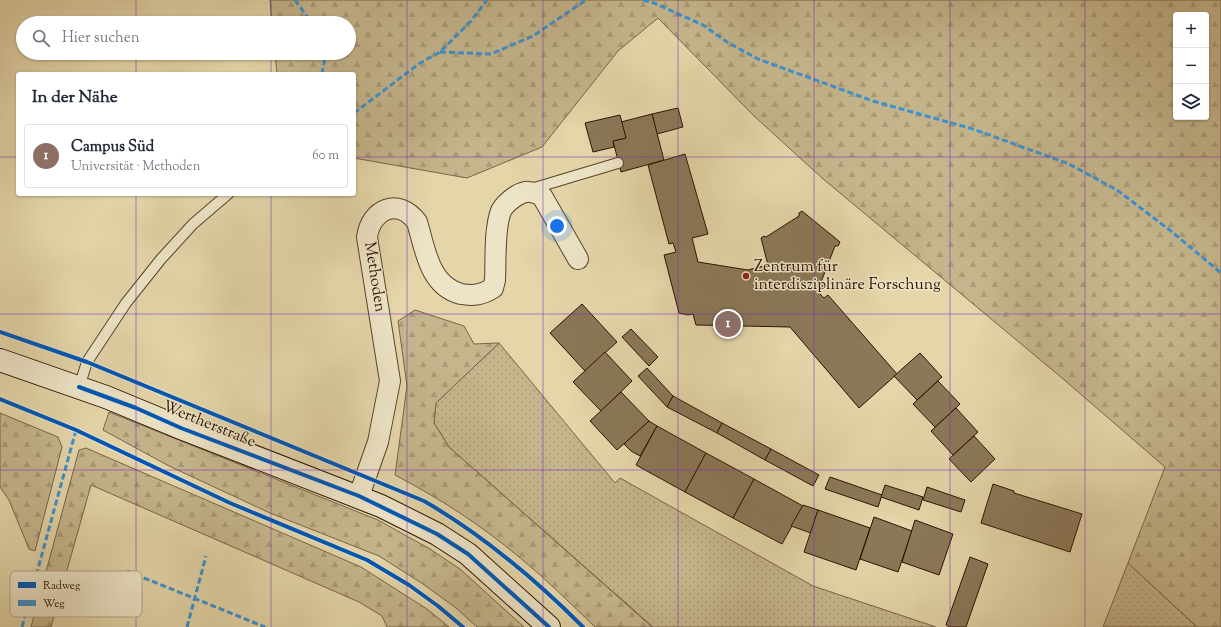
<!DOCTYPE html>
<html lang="de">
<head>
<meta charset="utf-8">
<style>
  :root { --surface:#fff; --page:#f2f2f3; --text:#1f2937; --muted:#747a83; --line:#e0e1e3; --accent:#ea580c }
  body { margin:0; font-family:"Sorts Mill Goudy",serif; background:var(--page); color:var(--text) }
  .controls { position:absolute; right:12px; top:12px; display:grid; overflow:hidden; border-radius:4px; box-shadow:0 1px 3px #0004 }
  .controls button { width:36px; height:36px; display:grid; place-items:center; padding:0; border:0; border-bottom:1px solid var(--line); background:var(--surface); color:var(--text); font:20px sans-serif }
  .you { position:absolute; left:557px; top:226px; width:14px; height:14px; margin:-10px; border:3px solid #fff; border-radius:50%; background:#1a73e8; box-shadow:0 0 0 6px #1a73e833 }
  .badge { display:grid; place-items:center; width:26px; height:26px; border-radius:50%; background:var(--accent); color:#fff; font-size:13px; font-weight:700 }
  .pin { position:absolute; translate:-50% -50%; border:2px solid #fff; box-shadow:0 1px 4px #0006 }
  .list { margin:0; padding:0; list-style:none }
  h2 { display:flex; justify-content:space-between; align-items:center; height:52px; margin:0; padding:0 16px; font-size:17px }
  h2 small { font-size:13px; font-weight:400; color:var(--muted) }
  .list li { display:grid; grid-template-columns:26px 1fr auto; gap:12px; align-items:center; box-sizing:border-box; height:64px; margin:0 8px 8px; padding:0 8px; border:1px solid var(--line); border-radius:4px }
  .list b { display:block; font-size:15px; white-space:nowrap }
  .list p { margin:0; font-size:13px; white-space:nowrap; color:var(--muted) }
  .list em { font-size:13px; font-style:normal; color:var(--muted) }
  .icon { flex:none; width:22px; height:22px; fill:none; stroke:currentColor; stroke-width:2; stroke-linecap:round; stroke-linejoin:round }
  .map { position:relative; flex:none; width:1221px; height:627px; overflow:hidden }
  .search { position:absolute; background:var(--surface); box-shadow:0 1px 3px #0004; left:16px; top:16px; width:340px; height:44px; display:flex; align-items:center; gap:10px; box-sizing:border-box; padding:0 14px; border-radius:22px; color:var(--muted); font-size:15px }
  .panel { position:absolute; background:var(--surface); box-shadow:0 1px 3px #0004; left:16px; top:72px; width:340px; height:124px; border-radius:4px }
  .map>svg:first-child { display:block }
  .grass { fill:url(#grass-dots); stroke:#786446 }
  .forest { fill:url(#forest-firs); stroke:#786446; fill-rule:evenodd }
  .building { fill:#8b7858; stroke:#2b1200 }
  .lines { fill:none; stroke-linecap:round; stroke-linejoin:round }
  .lane-casing { stroke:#59432a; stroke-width:12 }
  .street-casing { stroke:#59432a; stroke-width:22 }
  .secondary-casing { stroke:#2b1200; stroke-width:24 }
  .lane { stroke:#ede4c7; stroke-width:10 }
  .street { stroke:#ede4c7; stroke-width:20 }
  .secondary { stroke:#ede4c7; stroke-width:22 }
  .quiet { stroke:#3c92d0; stroke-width:3; stroke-dasharray:6 3; stroke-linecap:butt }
  .cycleway-casing { stroke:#ede4c7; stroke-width:6 }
  .cycleway { stroke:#0057b8; stroke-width:4 }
  .grid { fill:none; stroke:#7b2cbf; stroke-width:1; stroke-opacity:0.55 }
  .poi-dot { fill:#8f2418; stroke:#ede4c7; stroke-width:1.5 }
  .labels { text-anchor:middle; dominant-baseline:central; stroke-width:3; stroke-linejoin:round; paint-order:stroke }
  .poi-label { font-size:16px; fill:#2b1200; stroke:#ede4c7; text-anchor:start }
  .street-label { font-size:16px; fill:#2b1200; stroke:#ede4c7 }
  .key { fill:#ede4c7; stroke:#b3a58b; stroke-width:1 }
  .key-label { font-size:11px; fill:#2b1200 }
</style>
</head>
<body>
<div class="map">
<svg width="1221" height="627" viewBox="0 0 1221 627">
  <defs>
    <pattern id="grass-dots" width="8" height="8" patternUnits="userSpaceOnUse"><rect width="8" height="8" fill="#c5b58c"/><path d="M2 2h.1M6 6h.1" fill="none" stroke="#a99b77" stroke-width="1.8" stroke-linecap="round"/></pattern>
    <pattern id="forest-firs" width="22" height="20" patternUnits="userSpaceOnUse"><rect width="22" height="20" fill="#c5b58c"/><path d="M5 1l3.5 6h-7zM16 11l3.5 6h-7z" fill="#a99b77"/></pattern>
  </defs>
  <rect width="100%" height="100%" fill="#e4d6a9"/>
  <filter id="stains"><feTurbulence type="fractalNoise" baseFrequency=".005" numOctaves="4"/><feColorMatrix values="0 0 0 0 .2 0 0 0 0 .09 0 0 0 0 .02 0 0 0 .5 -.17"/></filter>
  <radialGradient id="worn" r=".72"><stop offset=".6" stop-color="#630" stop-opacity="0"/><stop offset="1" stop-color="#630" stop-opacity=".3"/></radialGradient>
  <g class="grass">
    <path d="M499,343L615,483L620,478L813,586L936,627H653L449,447L434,423L436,403Z"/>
    <path d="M1128,563L1197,627H1103Z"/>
  </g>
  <g class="forest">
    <path d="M270,0H1221V627H1197L1128,563L1165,467L1062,378L822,178L754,116L658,18L618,51L542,147L467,178L354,158V74H277L275,53H349V23H272ZM1176,15H1206V117H1176Z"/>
    <path d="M415,310L464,326L474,344L499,343L436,403L434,423L449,447L652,627H595C570,603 546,579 519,557C481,525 439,498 395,475L407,386L398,321Z"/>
    <path d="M109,412L378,520L430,549L460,569L524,627H477L456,608L423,584L379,556L270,513L169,466L103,430Z"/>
    <path d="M0,413L58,437L62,447L35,551L29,549L9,500L0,487Z"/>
    <path d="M86,448L361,567L427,609L449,627H387L382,616L359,602L91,485L51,627H31L79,450Z"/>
  </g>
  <g class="building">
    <path d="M678,108L683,127L657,134L652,114Z"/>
    <path d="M652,114L664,160L621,172L613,141L626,138L621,122Z"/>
    <path d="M620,115L626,138L613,141L614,147L593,152L585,123Z"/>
    <path d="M685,154L708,234L692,238L698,262L748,270L768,265L761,238L764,236L766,237L799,216V213L802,211L840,242L838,246H835L821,282L823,285L822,288L818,287L817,291L824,298L828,295L897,374L859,408L790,327L696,325L693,314L688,315L679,313L664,255L676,252L673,243L669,244L648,165Z"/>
    <path d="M582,304L617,342L585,371L550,333Z"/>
    <path d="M631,329L658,357L649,366L622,337Z"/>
    <path d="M605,352L632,381L601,411L573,382Z"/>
    <path d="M920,353L942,377L917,400L894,376Z"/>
    <path d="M647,368L673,396L667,407L638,376Z"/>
    <path d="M938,381L960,404L935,427L913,404Z"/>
    <path d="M621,392L649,421L617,450L590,421Z"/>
    <path d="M673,396L722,423L717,433L667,407Z"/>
    <path d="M956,408L978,432L953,455L931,431Z"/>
    <path d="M649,421L657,426L640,456L631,451L624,444Z"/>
    <path d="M722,423L771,449L765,460L717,433Z"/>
    <path d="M657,426L706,453L685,492L636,465Z"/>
    <path d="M974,436L995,459L971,482L949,459Z"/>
    <path d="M771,449L819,475L813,486L765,460Z"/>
    <path d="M706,453L754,479L733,518L685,492Z"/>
    <path d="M830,477L882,495L878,507L825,489Z"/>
    <path d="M754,479L803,506L782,544L733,518Z"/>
    <path d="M993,484L1014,491V493L1082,514L1070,552L981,523Z"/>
    <path d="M885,485L923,497L919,510L881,497Z"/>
    <path d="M927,487L965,500L961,512L923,500Z"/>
    <path d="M803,505L818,510L811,533L791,526Z"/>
    <path d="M818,510L870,528L856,570L804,552Z"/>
    <path d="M874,517L912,531L898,572L860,559Z"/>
    <path d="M915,520L953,534L939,575L902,562Z"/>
    <path d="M970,557L988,564L966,627H950L946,625Z"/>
  </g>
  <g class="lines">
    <defs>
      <g id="lane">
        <path d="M531,189L618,163"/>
        <path d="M79,387L87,362L126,303L161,259L193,224L228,194"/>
      </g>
      <path id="street" d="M359,496L378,442L390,381L367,237C371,209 398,197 417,222C425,248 429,286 461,294C473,296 482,295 493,288L495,280C496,260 494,229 501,211C504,205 510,200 516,196C526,190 531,191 542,196L578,259"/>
      <path id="secondary" d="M0,360L106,397L181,428L381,506L437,534L468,554L549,627"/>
    </defs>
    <use href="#lane" class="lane-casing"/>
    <use href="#street" class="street-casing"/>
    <use href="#secondary" class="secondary-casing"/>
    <use href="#lane" class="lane"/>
    <use href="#street" class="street"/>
    <use href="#secondary" class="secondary"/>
    <g class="quiet">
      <path d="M295,0L312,23"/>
      <path d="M643,0L654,3L703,25L727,42L758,59L873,101L973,129L1069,164L1117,190L1171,231L1221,273"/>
      <path d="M440,52L491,54L533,36L586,0"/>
      <path d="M322,74L325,58L323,53"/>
      <path d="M354,113L420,63L440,52L471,21L487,0"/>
      <path d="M127,571L265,627"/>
      <path d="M22,627L76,430"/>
      <path d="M187,627L206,556"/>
    </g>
    <defs>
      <g id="cycleway">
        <path d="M0,332L87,362L424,501C483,535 535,579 583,627"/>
        <path d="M79,387L136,408L181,428L359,496L437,534L468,554L549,627"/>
        <path d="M0,399L76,430L230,503L367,560L409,585L438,606L463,627"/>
      </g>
    </defs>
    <use href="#cycleway" class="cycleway-casing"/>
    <use href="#cycleway" class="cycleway"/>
  </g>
  <path class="grid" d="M136,0V23M271,0V23M407,0V627M543,0V627M678,0V627M814,0V627M950,0V627M1085,0V627M136,53V74M271,53V74M0,157H18M354,157H1221M136,194V627M271,194V627M0,314H1221M0,470H1221"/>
  <circle class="poi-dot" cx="746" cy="276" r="4"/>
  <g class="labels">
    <g class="poi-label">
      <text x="754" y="267">Zentrum für<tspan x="754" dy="18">interdisziplinäre Forschung</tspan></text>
    </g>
    <g class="street-label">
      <text transform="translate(374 277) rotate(81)">Methoden</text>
      <text transform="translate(209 425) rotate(22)">Wertherstraße</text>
    </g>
  </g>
  <rect x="10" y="571" width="132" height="46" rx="6" class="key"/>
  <rect x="18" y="582" width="18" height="6" fill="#0057b8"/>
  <rect x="18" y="600" width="18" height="6" fill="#3c92d0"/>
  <g class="key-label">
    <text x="43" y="589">Radweg</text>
    <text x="43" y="607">Weg</text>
  </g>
  <rect width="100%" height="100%" filter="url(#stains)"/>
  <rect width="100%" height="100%" fill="url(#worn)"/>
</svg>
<div class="controls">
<button>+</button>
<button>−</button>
<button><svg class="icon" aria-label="layers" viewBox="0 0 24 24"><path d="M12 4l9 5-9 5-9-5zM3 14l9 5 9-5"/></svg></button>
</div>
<div class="you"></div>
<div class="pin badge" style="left:728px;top:324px;background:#8d6e63">1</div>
<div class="search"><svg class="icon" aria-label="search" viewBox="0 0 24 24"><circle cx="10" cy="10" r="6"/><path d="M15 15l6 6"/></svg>Hier suchen</div>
<section class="panel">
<h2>In der Nähe<small></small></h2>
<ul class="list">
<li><span class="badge" style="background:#8d6e63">1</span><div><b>Campus Süd</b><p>Universität · Methoden</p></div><em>60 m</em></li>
</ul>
</section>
</div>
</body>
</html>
